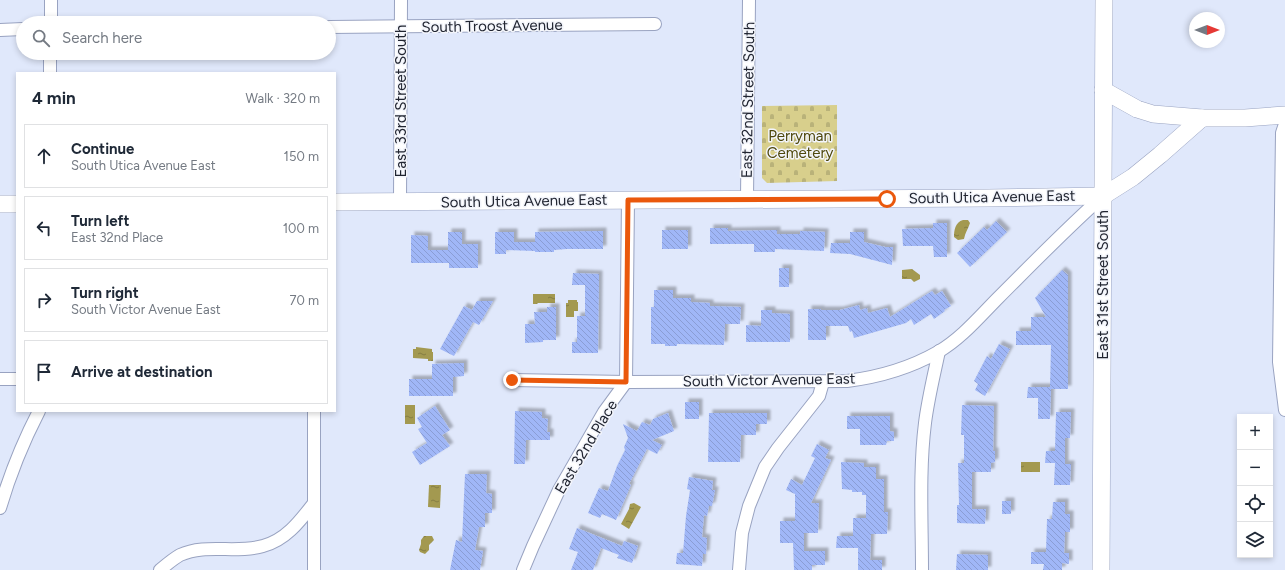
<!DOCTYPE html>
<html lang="en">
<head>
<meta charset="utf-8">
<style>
  :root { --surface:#fff; --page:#f6f6f7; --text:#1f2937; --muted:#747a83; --line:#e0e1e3 }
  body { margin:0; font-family:Figtree,sans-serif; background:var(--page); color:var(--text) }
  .controls { position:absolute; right:12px; bottom:12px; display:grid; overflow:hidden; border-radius:0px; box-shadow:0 2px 6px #0003 }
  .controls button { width:36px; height:36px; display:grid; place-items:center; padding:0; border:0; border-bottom:1px solid var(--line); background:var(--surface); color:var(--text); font:20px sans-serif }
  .compass { position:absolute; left:1189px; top:12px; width:36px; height:36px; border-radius:50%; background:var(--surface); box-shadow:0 2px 6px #0003; rotate:90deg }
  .stop { position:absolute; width:12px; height:12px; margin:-9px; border:3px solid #ea580c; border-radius:50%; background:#fff }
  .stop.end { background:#ea580c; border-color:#fff; box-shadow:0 1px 4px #0008 }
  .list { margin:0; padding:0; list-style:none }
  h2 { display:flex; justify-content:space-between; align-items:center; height:52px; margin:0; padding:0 16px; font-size:17px }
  h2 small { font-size:13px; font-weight:400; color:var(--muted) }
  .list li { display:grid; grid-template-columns:26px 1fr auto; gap:12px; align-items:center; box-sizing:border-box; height:64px; margin:0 8px 8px; padding:0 8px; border:1px solid var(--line); border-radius:0px }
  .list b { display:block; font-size:15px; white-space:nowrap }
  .list p { margin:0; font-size:13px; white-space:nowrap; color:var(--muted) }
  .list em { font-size:13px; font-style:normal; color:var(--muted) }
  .icon { flex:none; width:22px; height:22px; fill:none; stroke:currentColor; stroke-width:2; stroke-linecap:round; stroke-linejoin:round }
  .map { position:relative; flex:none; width:1285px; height:570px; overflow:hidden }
  .search { position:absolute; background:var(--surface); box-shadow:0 2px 6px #0003; left:16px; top:16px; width:320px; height:44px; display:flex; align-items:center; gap:10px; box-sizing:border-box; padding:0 14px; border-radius:22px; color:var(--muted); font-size:15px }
  .panel { position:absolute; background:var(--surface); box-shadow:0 2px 6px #0003; left:16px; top:72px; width:320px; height:340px; border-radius:0px }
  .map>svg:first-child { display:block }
  .cemetery { fill:url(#cemetery-stones) }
  .water { fill:url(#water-ripples) }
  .building { fill:url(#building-back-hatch); filter:url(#shadow) }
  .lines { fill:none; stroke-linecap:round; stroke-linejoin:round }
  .street-casing { stroke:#99a3c1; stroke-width:14 }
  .secondary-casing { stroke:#99a3c1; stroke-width:18 }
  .street { stroke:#fff; stroke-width:12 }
  .secondary { stroke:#fff; stroke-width:17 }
  .route { stroke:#ea580c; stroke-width:5 }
  .labels { text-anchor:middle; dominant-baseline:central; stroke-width:3; stroke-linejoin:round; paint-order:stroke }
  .street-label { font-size:15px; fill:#212531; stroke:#f3f5fb }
  .park-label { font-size:15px; fill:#4e470b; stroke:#f3f5fb }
</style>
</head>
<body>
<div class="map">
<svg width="1285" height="570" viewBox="0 0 1285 570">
  <defs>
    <pattern id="cemetery-stones" width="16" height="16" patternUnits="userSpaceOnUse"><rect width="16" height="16" fill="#d8cf8c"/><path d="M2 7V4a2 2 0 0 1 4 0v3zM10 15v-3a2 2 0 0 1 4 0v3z" fill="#b9b279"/></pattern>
    <pattern id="water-ripples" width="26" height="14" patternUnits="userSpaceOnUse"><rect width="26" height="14" fill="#a39950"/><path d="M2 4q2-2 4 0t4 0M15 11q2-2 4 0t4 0" fill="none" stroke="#847d43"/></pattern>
    <pattern id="building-back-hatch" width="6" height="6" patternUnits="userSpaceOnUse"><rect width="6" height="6" fill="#a0b7f7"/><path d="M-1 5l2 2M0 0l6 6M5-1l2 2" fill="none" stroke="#8a9dd4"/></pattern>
    <filter id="shadow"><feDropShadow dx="3.5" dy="-3.5" stdDeviation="1" flood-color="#0004"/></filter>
  </defs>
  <rect width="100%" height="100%" fill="#e0e8fb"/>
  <path class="cemetery" d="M837,105V181L767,183L762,178V106Z"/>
  <g class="water">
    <path d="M963,220H968L970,223C968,229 965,233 964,239L958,240L954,237C954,231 955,222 963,220Z"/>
    <path d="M912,269L920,275V279L914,282L911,279H902V270Z"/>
    <path d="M533,294H555V303H538L537,304H533Z"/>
    <path d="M568,300H577V302H578V311H574V317H566V303H568Z"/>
    <path d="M416,347L432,349V352H433V361H428V359L413,358V349H416Z"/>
    <rect x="405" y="405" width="10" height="19"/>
    <rect x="1021" y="462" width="19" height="10"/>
    <path d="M429,485H441L440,508L428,507Z"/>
    <path d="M634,503L641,507L629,529L621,524L629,509L630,504Z"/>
    <path d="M424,536H432L434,540L429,545V550L425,554L420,552L419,550L421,544V540Z"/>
  </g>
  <g class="building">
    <path d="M996,221L1007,232L970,267L957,253L984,227L987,230Z"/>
    <path d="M933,223H947V257H934L933,246H903L902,229L933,228Z"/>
    <path d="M710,228H728V231L777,230V234H800V231L825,232L824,251L775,249V252H754V244H710Z"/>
    <rect x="662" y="230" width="26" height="19"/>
    <path d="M603,231V249H567L554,250V252H535V251L506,250V254H495V232H514V242H535V232Z"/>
    <path d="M448,232H462V244H478V268H449V263H411V235L428,236V250H448Z"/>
    <path d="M850,232H864V242L885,247H893L892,265L850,254L830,253L831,243H850Z"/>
    <rect x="779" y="268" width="10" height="19"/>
    <path d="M1062,270L1068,275V389H1051L1050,419H1038V398H1027L1028,387H1050L1051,345H1016V331H1031V317H1046L1035,298Z"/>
    <path d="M573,273L599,274L598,353H572V342H577V316H585V285H572Z"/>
    <path d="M654,290H673V298H691V302L710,303V306L741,307L740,324H725L724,345L677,344V346H665V344H651V307H654Z"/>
    <path d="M932,291L935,295L942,291L951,306L944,310L945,311L934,319L931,314L914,325L911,319L906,323L854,338L852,331L850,332L848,326H826V340H808V309H821V310H840L859,305L860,310L867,308L868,313L887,308L890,317Z"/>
    <path d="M477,301H493L479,325L473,322L454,356L440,349L464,306L472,310Z"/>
    <path d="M547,307H556V340H543V342L525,343V324H535L534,312H547Z"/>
    <path d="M761,310H772V313L790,314V342H746V325L761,326Z"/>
    <path d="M999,344L1010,349L985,396L975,390L978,384L974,381L987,356L991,359Z"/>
    <path d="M464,363V376L453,377V396H409V379H432V364Z"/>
    <rect x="685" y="402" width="14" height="17"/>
    <path d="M962,405L994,406L993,451H995V462L991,463V472H972V509H986L985,524L957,523V505H959L958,463H964V435H961Z"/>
    <path d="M435,406L450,430L442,435L450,446L420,465L412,452L427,443L418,429L422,427L417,418Z"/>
    <path d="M515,411L542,412V418L548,419L547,432H550V440H526L525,464H514Z"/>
    <path d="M1056,412H1071L1070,438H1065V464H1071L1070,485H1054L1055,463H1045L1046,451H1055Z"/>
    <path d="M668,413L674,431L652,440L662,445L657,454L647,449L629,484L631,485L616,520L602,514L600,518L588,513L599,488L608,491L617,466L625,450L624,447L628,438L623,424L637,431L642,422L650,425L653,419Z"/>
    <path d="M709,413H767V424H756V435H741L740,462H708Z"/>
    <path d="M847,416H890V431L894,432V441H887L886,445H860V429H847Z"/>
    <path d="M817,444L829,450L825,458L831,460L811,503H819L818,533H804V551H825V565H812V570H794L793,543H780V521H795V494L786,490L791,479L802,485L815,458L811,456Z"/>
    <path d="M841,462L864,463V467H876V479H884V512H888L887,534H871L870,560H882V570H858V548H836L837,536H853V518H866V495H862V492H852V490L842,489Z"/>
    <path d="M465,474H487L486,493L492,494V513H485V527H479L475,550L483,551L480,570H450L456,540L462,542Z"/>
    <path d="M689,477L713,481L712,490H715L712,506H709L707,516L704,515L702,537L707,538L706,554H703L702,566L676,564L677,553H683L686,516L690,490L687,489Z"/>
    <rect x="1002" y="501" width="9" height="13"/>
    <path d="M1053,502H1065V514H1070V532H1065L1064,553H1069V564L1062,563V570H1043L1044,564H1031V552H1046L1047,519H1052Z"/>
    <path d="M577,528L622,546L624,541L638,546L632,563L617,558L619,555L601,548L593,570H571L578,552L569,549Z"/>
    <path d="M957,554L988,555V570H956Z"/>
  </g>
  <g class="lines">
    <defs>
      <g id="street">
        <path d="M51,23V0"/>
        <path d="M329,27L655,24"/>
        <path d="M0,30L23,29"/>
        <path d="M50,73V53"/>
        <path d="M1285,124L1282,133L1279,362L1285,410"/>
        <path d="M747,199L749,0"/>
        <path d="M400,202L401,0"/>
        <path d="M0,379H17"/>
        <path d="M512,380L626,382L847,381C879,377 910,368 938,352C962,338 980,316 999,297C1033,263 1067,228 1103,196"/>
        <path d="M0,508C10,474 23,442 39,411"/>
        <path d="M160,570C166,565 173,559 180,555C206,543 236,554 263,546C286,540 300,521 314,503"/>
        <path d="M314,570V411"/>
        <path d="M523,570L533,546L559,490L604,412L626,382L628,200"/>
        <path d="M739,570L742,533L749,506L765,467L778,448L819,396L823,382"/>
        <path d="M922,570C922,521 919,471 925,423C928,399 934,375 939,351"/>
      </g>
      <g id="secondary">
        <path d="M1103,90L1137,109L1153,114L1202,118H1245L1285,115"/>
        <path d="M335,202L988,198L1103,196L1133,177L1160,155L1202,118"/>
        <path d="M0,204H17"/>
        <path d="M1101,570L1104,0"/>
      </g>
    </defs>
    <use href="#street" class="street-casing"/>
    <use href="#secondary" class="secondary-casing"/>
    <use href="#street" class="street"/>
    <use href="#secondary" class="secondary"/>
  </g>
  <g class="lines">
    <path class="route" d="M512,380L626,382L628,200L887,199"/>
  </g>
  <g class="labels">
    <g class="street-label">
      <text transform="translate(492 26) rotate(-1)">South Troost Avenue</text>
      <text transform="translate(748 100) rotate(-89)">East 32nd Street South</text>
      <text transform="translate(401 101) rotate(-90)">East 33rd Street South</text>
      <text transform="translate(992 197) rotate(-1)">South Utica Avenue East</text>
      <text transform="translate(524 201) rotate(-1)">South Utica Avenue East</text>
      <text transform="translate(1103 285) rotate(-90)">East 31st Street South</text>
      <text transform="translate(769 380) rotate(-1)">South Victor Avenue East</text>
      <text transform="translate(586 447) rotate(-59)">East 32nd Place</text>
    </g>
    <g class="park-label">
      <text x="800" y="136">Perryman<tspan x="800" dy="17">Cemetery</tspan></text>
    </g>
  </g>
</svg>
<div class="controls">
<button>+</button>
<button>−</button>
<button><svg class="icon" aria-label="locate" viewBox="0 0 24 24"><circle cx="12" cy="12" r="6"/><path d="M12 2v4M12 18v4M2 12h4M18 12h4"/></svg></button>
<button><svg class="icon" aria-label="layers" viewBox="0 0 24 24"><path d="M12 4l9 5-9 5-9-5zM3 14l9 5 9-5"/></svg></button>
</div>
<svg class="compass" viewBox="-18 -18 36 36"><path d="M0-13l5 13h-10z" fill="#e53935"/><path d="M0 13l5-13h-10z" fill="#747a83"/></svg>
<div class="stop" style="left:887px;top:199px"></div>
<div class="stop end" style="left:512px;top:380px"></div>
<div class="search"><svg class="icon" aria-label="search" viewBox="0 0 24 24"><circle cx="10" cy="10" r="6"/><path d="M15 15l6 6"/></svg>Search here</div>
<section class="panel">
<h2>4 min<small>Walk · 320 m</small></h2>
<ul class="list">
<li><svg class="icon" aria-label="ahead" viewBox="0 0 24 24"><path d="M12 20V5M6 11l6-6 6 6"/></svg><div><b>Continue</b><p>South Utica Avenue East</p></div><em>150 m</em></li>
<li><svg class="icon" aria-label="left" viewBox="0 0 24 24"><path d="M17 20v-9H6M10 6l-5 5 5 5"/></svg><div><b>Turn left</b><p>East 32nd Place</p></div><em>100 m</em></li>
<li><svg class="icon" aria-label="right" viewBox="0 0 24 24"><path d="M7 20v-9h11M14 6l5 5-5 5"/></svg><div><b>Turn right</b><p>South Victor Avenue East</p></div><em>70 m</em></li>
<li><svg class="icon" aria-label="arrive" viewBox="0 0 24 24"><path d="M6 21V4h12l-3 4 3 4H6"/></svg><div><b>Arrive at destination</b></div></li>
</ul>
</section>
</div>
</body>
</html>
